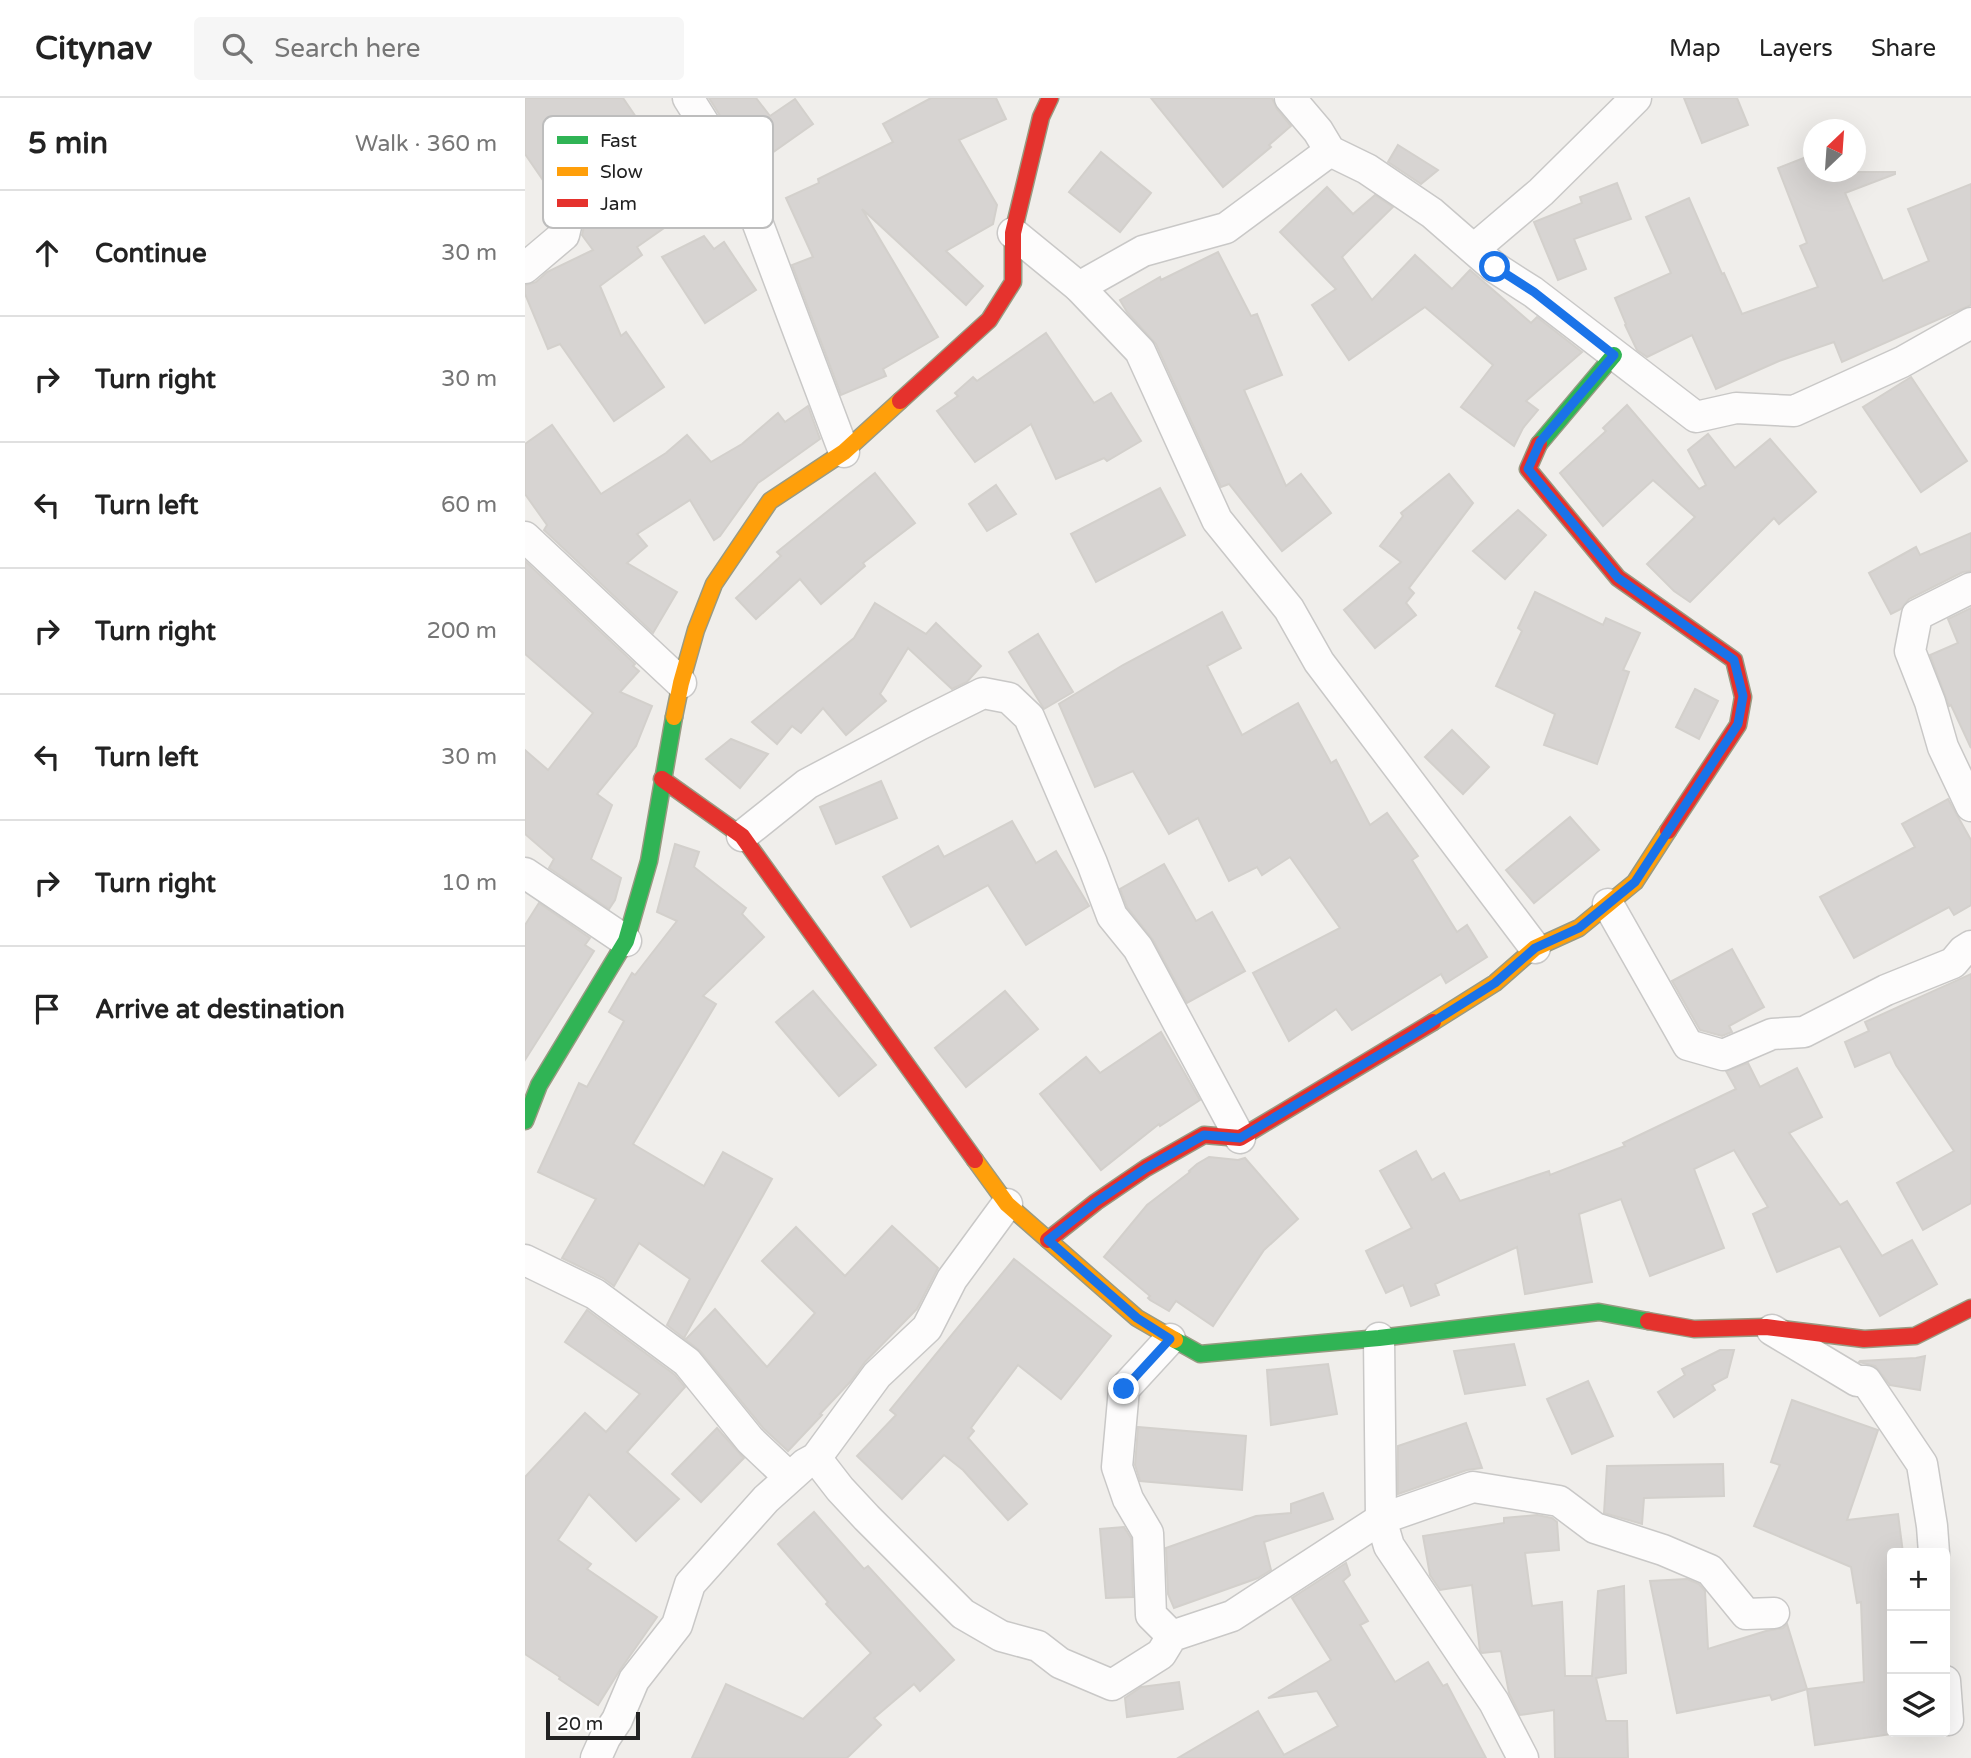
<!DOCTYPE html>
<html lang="en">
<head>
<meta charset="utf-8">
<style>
  :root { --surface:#fff; --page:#f6f6f6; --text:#222; --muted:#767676; --line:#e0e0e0 }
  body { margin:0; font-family:"Varela Round",sans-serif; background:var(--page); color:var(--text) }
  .controls { position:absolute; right:21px; bottom:21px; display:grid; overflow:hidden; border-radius:7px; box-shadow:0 7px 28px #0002 }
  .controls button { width:63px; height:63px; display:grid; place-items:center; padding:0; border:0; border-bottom:2px solid var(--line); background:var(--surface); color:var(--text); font:35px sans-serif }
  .compass { position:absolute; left:1278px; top:21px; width:63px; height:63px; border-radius:50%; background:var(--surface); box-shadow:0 7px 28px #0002; rotate:25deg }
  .scale { position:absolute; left:21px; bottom:18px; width:94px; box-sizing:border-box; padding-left:7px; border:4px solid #222; border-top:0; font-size:19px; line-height:24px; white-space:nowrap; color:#222; -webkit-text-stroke:5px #fff; paint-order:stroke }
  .stop { position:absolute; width:21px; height:21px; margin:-16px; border:5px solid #1a73e8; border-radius:50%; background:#fff }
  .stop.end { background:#1a73e8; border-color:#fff; box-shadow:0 2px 7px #0008 }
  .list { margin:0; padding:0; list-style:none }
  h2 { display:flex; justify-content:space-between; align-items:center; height:91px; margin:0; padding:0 28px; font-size:30px }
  h2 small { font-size:23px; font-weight:400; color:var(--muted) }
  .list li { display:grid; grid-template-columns:46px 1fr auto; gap:21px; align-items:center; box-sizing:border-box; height:126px; padding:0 28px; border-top:2px solid var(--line) }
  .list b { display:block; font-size:26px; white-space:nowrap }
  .list em { font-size:23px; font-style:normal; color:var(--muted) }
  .icon { flex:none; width:38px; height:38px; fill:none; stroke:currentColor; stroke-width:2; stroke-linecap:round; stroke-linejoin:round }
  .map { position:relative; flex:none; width:1446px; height:1660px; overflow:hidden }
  header { display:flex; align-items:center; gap:42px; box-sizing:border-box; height:98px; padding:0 35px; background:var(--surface); border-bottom:2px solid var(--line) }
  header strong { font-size:33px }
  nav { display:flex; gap:38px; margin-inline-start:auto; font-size:24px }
  .search { width:490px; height:63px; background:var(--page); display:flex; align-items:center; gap:18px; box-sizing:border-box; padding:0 24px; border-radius:7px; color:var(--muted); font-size:26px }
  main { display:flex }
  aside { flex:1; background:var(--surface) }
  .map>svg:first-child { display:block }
  .building { fill:#d7d4d2; stroke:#d3d0cc; stroke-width:2 }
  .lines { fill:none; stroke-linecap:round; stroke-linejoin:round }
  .street-casing { stroke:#c9c8c7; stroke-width:33 }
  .fast-casing { stroke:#999a82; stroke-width:19 }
  .slow-casing { stroke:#999a82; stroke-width:19 }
  .jam-casing { stroke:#999a82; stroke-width:19 }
  .street { stroke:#fdfcfc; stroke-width:30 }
  .fast { stroke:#30b455; stroke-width:16 }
  .slow { stroke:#ff9f0a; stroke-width:16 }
  .jam { stroke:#e5322d; stroke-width:16 }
  .route { stroke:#1a73e8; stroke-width:9 }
  .key { fill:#fff; stroke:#bdbdbd; stroke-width:2 }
  .key-label { font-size:19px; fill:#222 }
</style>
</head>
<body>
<header>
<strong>Citynav</strong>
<div class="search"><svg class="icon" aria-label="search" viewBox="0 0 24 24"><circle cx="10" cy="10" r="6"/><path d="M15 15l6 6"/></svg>Search here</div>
<nav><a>Map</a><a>Layers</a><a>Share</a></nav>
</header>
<main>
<aside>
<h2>5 min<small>Walk · 360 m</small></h2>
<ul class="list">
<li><svg class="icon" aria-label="ahead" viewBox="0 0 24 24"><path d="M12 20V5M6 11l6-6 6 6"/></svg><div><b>Continue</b></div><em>30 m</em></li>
<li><svg class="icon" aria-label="right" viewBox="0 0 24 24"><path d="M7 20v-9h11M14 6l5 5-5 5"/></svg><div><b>Turn right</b></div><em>30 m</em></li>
<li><svg class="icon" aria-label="left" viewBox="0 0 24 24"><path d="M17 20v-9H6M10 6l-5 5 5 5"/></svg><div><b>Turn left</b></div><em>60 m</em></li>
<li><svg class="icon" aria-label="right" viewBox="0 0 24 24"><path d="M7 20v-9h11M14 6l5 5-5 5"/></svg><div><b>Turn right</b></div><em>200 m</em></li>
<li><svg class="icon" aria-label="left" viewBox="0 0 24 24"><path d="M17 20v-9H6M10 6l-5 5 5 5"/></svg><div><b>Turn left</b></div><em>30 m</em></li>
<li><svg class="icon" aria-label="right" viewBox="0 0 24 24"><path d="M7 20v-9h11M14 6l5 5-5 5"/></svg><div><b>Turn right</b></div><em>10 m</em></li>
<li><svg class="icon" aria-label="arrive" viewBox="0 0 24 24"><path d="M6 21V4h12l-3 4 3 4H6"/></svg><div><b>Arrive at destination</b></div></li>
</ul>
</aside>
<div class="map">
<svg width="1446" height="1660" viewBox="0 0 1446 1660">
  <rect width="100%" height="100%" fill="#f0eeeb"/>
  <g class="building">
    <path d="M0,0H98L128,44L115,52L162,114L112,149L117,157L75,188L96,238L101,234L139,289L89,323L35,246L23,251L0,196V187L11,184L22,174L68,152L57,137L62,114V107L57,99L50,94H41L31,101L0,56Z"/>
    <path d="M184,0H231L245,18L270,1L288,26L227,69Z"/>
    <path d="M406,0H471L481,21L434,42L472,107L468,126L421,153L458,188L441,207L337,111L413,239L358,271L361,278L316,297L267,167L288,159L261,100L294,85L293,81L368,44L358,26Z"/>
    <path d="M626,0H747L752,11L766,28L744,47L746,49L698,89Z"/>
    <path d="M1159,0H1212L1223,27L1177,45Z"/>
    <path d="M873,47L913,72L896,86L863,64Z"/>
    <path d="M576,54L626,95L595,134L544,94Z"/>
    <path d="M1289,56V74H1370V76L1320,95L1358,183L1404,163L1383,111L1446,86V207L1317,264L1309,244L1254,263L1191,291L1167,237L1122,259L1112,252L1100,227L1101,226L1090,200L1146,175L1121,119L1164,100L1197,176L1199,175L1217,216L1293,189L1275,148L1282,145L1253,70Z"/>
    <path d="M1092,85L1106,121L1049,141L1061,171L1033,182L1009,124L1057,105L1055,99Z"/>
    <path d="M802,89L828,116L850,97L868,109L817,159L847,202L890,157L927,191L945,172L1006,225L1012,219L1057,254L1001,303L1013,312L998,330L989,348L936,309L968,267L900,209L824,262L787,207L811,191L755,134Z"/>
    <path d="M179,138L189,151L199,144L231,192L180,225L137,159Z"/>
    <path d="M693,154L726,218L732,216L757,277L719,292L761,388L776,376L806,415L757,453L704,386L696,389L631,246L602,214L595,202L635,179L636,182Z"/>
    <path d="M521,235L569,305L586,295L616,343L582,363L579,360L531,381L506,326L450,364L412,313L433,298L430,295L448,279L452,283Z"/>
    <path d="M1386,279L1442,363L1396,394L1338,309Z"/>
    <path d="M1102,307L1174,391L1181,387L1163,352L1183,336L1210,370L1245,341L1291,394L1254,426L1249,420L1165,504L1149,493L1122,466L1170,419L1128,382L1078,428L1035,375L1081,333L1078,330Z"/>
    <path d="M283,308L295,341L233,385L195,438L189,442L165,402L112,436L122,448L102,465L152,494L128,535L19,432L22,427L0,396V346L27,327L76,396L141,355L162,337L186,364L217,346L253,315L260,324Z"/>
    <path d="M350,375L390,425L338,465L340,468L296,506L275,481L231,521L211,500L256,458L252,454Z"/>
    <path d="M924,376L948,405L884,490L889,495L881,505L891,517L850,550L819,512L876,464L855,448L878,418L876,415Z"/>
    <path d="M471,387L491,416L462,433L444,406Z"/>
    <path d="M635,390L660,437L571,484L546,436Z"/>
    <path d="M993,412L1021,437L980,481L948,453Z"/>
    <path d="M1446,435V473L1438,474L1384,501L1376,511L1366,516L1344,475L1391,449L1395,457Z"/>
    <path d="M0,463L110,566L108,568L114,573L95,594L127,608L111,648L72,696L87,707L66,761L96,780L90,802L84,811L24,770L29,761L0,736V652L23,672L68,615L0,556Z"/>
    <path d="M1010,494L1078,527L1081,520L1115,535L1098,572L1104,574L1072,666L1019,647L1030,616L971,588L997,533L993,530Z"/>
    <path d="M350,505L401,536L411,525L456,568L442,584L427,591L383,550L355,596L361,603L321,637L298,610L276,635L267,628L252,646L227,624L329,540Z"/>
    <path d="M1446,510V650L1426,607L1424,608L1405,557L1433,545L1423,521Z"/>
    <path d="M697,514L716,550L682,568L717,637L773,605L806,665L811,662L845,727L862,715L893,758L887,762L932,834L942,827L962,859L921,885L916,876L827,932L811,911L764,943L728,875L815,830L765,759L737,777L732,769L704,783L673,720L644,736L608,673L570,689L534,606L598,567Z"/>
    <path d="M513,536L548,594L519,611L484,554Z"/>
    <path d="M1170,591L1193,603L1174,641L1151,629Z"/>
    <path d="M927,632L964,669L938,696L900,659Z"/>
    <path d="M206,641L243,656L215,690L181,661Z"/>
    <path d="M356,683L372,720L311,746L295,709Z"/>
    <path d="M1423,701L1446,742V807L1429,817L1424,809L1329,860L1295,799L1390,749L1377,726Z"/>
    <path d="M1045,719L1074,752L1009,805L981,772Z"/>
    <path d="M487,723L511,765L531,753L564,808L501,847L463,787L386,829L358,779L413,748L419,759Z"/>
    <path d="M150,746L174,754L169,769L221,810L217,816L239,839L178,898L191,906L108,1046L179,1088L198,1054L247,1081L159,1240L161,1241L190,1211L242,1269L290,1215L237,1163L271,1129L320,1178L367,1128L413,1170L392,1211L340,1264L326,1283L295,1316L297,1317L263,1353L238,1330L175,1253L142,1227L165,1181L114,1145L89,1188L78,1180L37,1160L71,1101L13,1074L54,985L62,989L99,923L84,914L107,875L110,877L152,823L132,814Z"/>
    <path d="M639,766L671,823L687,814L720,873L662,905L628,842L602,809L595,791Z"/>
    <path d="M14,805L65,840L60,847L69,853L0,962V827Z"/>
    <path d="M1207,851L1239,909L1204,928L1207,934L1197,938L1175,932L1147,883Z"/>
    <path d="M1446,876V1105L1398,1132L1372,1085L1429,1053L1371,967L1365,954L1330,969L1320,944L1344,933L1340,924Z"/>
    <path d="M288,893L351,967L314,998L251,924Z"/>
    <path d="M480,893L513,931L441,989L410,950Z"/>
    <path d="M636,934L675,1002L635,1028L634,1026L576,1072L515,996L561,959L575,975Z"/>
    <path d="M1223,965L1235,989L1272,970L1297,1019L1264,1035L1315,1107L1322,1103L1357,1158L1387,1142L1412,1186L1355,1218L1315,1148L1252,1174L1228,1116L1243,1109L1209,1052L1169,1071L1199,1150L1125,1178L1096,1101L1054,1116L1067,1184L1000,1196L992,1149L910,1186L914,1197L886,1208L878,1187L861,1195L841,1153L887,1130L855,1073L891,1053L907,1082L919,1075L935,1103L1024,1073L1025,1077L1100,1048L1098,1045L1211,991L1201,973Z"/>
    <path d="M684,1059L713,1062L720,1060L773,1121L739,1152L688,1228L651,1203L644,1213L625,1202L623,1200L625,1198L579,1159L622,1107L665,1074L664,1073L672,1066Z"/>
    <path d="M489,1161L586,1238L536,1301L493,1267L446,1330L449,1333L443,1340L502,1406L483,1422L438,1372L419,1357L377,1401L332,1358L371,1317L365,1312Z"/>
    <path d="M62,1212L150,1277L160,1289L102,1354L154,1401L111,1443L64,1396L33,1442L66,1466L62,1471L132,1519L95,1572L73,1607L34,1581L35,1579L0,1556V1379L60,1315L81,1334L115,1296L40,1244Z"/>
    <path d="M989,1246L1000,1287L940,1296L929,1253Z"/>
    <path d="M1195,1252H1209L1202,1279L1187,1287L1190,1292L1149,1319L1133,1294L1160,1277L1157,1271Z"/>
    <path d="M1400,1258L1395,1292L1365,1287L1350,1268L1334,1264L1335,1263L1391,1260Z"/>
    <path d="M803,1266L812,1316L746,1327L742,1272Z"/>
    <path d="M1063,1283L1088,1338L1047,1356L1022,1301Z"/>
    <path d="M1267,1302L1353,1332L1322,1422L1373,1416L1378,1455H1367V1636L1290,1647L1282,1591L1339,1584L1336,1504L1332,1505L1326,1469L1229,1428L1255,1367L1246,1364Z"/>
    <path d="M941,1325L957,1370L942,1372L873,1396V1348Z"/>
    <path d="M613,1329L721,1338L717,1392L615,1383L610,1367Z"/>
    <path d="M192,1330L219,1360L176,1404L147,1376Z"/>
    <path d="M1198,1366L1199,1398L1119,1400L1117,1426L1079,1415L1082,1368Z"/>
    <path d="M798,1395L808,1421L739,1444L746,1472L733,1480L649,1510L643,1496L641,1450L731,1418L766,1415V1406Z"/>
    <path d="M289,1414L339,1471L343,1468L429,1562L395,1593L389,1586L349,1620L356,1627L322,1660H167L201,1586L278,1621L346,1555L301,1506L303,1504L253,1446Z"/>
    <path d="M1012,1417L1027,1420L1032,1424L1034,1452L1000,1455L1007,1508L1037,1504L1040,1578H1067L1073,1493L1099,1488L1101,1575L1071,1580L1081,1623H1102L1103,1660H1030L1029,1612L995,1617L984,1595L976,1553L957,1555L955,1553L947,1487L915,1492L905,1477L898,1438L979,1425V1420Z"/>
    <path d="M599,1429L606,1440L608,1499L581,1500L575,1431Z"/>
    <path d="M821,1465L825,1477L818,1483L843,1523L835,1527L870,1584L903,1564L918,1588L922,1586L961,1660H653L733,1613L759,1657L813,1628L792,1593L743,1600L806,1562L767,1500Z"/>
    <path d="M1162,1481L1174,1486L1180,1493L1183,1551L1241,1533L1258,1530L1262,1526L1282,1591L1247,1602L1245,1597L1152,1615L1125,1483Z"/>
    <path d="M654,1584L658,1611L602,1619L600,1600L616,1589Z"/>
  </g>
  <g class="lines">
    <defs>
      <g id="street">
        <path d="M163,0L219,89L319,354"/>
        <path d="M765,0L793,33L805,53L842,71L907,115L969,169L1008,194L1171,319L1211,310L1269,313L1377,264L1446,225"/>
        <path d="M488,135L554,189L615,253L692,422L764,511L794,564L1010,850"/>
        <path d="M949,151L1016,94L1111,0"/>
        <path d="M0,170L39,137L45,111"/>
        <path d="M554,189L618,153L701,130L805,53"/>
        <path d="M0,439L156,585"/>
        <path d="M1446,490L1392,517L1385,553L1405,604L1418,649L1446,708"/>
        <path d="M217,738L282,686L394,627L458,595L484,600L504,619L567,765L587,818L613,850L715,1040"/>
        <path d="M0,775L101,843"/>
        <path d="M1083,806L1163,947L1198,957L1247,936L1279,934L1361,892L1428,865L1438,853L1446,848"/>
        <path d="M0,1162L70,1196L162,1264L225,1342L264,1379"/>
        <path d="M1247,1232L1332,1283H1341L1397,1366L1407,1428L1409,1455"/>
        <path d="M854,1240L856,1421L864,1448L969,1604L998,1660"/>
        <path d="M645,1241L599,1291L592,1369L603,1401L623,1435L626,1517L647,1538"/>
        <path d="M291,1360L315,1391L342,1420L438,1516L476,1538L513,1548L535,1565L587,1587L636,1556L647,1538L707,1518L856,1421L948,1389L1034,1403L1070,1430L1138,1452L1185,1472L1221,1516L1249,1515"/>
        <path d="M1420,1583L1423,1622"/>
        <path d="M71,1660L80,1640L92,1622L109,1582L152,1527L165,1486L241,1401L280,1366L291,1360L352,1277L402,1230L427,1181L482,1106"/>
      </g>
      <g id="fast">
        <path d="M1014,346L1089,257"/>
        <path d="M0,1023L14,987L101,843L124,763L149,619"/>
        <path d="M650,1242L675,1256L854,1240L1074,1214L1123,1223"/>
      </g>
      <g id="slow">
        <path d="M149,619L156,585L171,532L189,486L245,403L319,354L375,303"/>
        <path d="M908,924L970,885L1010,850L1054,830L1110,784L1143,733"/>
        <path d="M450,1062L482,1106L612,1220L650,1242"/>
      </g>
      <g id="jam">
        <path d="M375,303L464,222L488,184V135L516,19L525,0"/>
        <path d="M1014,346L1003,371L1093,480L1209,562L1218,599L1213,627L1143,733"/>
        <path d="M137,681L217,738L450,1062"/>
        <path d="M523,1142L571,1104L621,1070L679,1037L715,1040L908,924"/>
        <path d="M1123,1223L1169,1231L1241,1229L1339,1241L1390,1238L1446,1210"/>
      </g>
    </defs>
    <use href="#street" class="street-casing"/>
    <use href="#fast" class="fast-casing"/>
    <use href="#slow" class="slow-casing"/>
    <use href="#jam" class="jam-casing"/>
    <use href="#street" class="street"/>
    <use href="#fast" class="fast"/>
    <use href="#slow" class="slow"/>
    <use href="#jam" class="jam"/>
  </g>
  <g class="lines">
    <path class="route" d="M599,1291L645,1241L612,1220L523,1142L571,1104L621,1070L679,1037L715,1040L889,936L970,885L1010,850L1054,830L1110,784L1213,626L1218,598L1209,562L1093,480L1003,371L1015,344L1089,257L1009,194L970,169"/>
  </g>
  <rect x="18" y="18" width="230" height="112" rx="10" class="key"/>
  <rect x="32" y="38" width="31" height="8" fill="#30b455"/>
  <rect x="32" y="69" width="31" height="9" fill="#ff9f0a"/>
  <rect x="32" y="101" width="31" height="8" fill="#e5322d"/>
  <g class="key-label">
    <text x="75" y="49">Fast</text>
    <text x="75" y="80">Slow</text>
    <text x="75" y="112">Jam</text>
  </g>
</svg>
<div class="controls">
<button>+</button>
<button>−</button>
<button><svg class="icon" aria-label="layers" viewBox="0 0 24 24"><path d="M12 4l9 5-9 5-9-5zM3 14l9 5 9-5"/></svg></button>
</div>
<svg class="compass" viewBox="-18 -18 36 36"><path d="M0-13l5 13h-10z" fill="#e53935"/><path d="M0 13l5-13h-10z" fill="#767676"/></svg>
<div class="scale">20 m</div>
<div class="stop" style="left:970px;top:169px"></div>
<div class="stop end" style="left:599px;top:1291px"></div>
</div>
</main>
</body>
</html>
